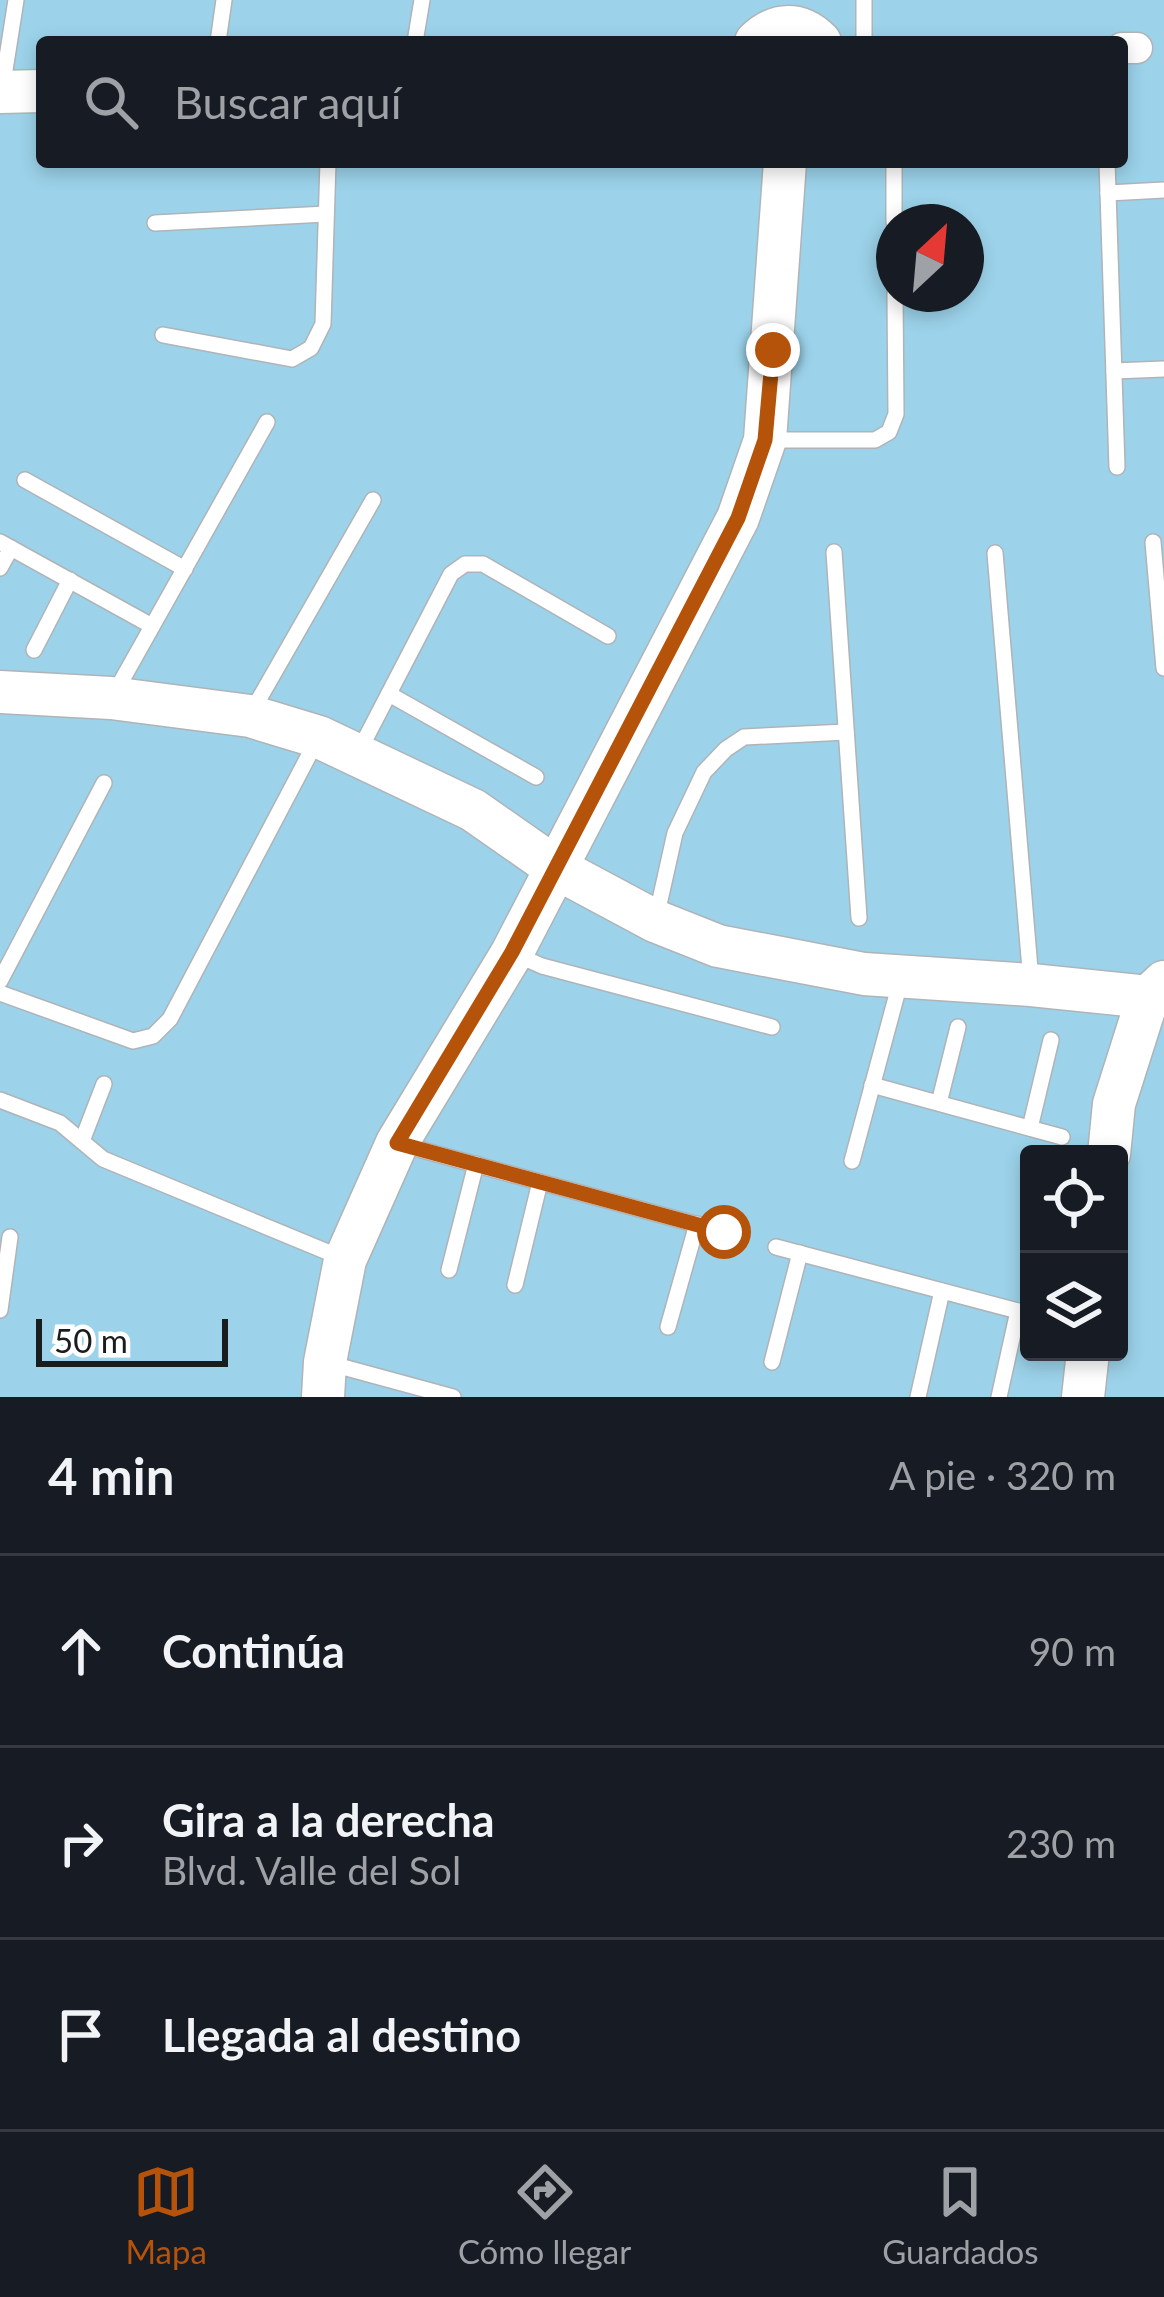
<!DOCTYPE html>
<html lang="es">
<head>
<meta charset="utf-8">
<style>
  :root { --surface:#171b24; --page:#20242c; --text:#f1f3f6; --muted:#9ea1a6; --line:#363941; --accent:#b45309 }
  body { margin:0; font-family:Lato,sans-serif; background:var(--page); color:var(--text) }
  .controls { position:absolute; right:36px; bottom:36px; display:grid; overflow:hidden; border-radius:12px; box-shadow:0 6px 18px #0003 }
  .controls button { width:108px; height:108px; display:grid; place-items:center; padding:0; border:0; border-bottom:3px solid var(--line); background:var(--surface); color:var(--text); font:60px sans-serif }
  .compass { position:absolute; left:876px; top:204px; width:108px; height:108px; border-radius:50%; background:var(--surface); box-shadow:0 6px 18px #0003; rotate:26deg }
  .scale { position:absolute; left:36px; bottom:30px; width:192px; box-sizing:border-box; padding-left:12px; border:6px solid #1a1d1d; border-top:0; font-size:33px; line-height:42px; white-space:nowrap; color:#1a1d1d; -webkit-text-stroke:9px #fff; paint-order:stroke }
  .stop { position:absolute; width:36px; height:36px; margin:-27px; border:9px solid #b45309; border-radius:50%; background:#fff }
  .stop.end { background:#b45309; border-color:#fff; box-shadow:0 3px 12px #0008 }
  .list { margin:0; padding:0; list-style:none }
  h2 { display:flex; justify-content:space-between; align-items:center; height:156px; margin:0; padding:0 48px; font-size:51px }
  h2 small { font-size:39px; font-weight:400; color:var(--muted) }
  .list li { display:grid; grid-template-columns:78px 1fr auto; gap:36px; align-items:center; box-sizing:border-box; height:192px; padding:0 48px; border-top:3px solid var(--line) }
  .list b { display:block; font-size:45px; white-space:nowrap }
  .list p { margin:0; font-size:39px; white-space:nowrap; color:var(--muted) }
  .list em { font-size:39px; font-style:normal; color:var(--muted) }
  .icon { flex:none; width:66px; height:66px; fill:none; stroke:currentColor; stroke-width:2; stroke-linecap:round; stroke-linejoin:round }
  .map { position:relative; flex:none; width:1164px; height:1397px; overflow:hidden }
  .search { position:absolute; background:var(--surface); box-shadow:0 6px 18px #0003; left:36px; right:36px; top:36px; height:132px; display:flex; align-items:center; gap:30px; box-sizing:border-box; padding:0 42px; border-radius:12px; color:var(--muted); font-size:45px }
  .sheet { height:732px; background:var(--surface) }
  nav { display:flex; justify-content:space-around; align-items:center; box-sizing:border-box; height:168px; border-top:3px solid var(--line); background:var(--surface); font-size:33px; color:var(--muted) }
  nav a { display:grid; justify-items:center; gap:6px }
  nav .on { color:var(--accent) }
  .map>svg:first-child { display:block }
  .green { fill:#9cd3ea; fill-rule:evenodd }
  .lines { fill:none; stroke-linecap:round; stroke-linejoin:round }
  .lane-casing { stroke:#aeb4b7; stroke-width:18 }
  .street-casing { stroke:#aeb4b7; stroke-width:33 }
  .secondary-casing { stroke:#aeb4b7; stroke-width:45 }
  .lane { stroke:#fff; stroke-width:15 }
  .street { stroke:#fff; stroke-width:30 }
  .secondary { stroke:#fff; stroke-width:42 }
  .route { stroke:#b45309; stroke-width:15 }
</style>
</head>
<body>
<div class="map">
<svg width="1164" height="1397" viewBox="0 0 1164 1397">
  <rect width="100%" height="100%" fill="#dde3e6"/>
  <path class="green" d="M0,0H1164V1397H0ZM42,42H1122V162H42ZM894,222H966V294H894ZM1029,1154H1119V1352H1029Z"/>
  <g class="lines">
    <defs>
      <g id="lane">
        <path d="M864,0V42"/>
        <path d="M218,42L224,0"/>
        <path d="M415,42L422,0"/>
        <path d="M2,89L16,0"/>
        <path d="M894,162V222"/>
        <path d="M1107,162L1117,467"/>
        <path d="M1108,193L1164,190"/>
        <path d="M155,223L326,214"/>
        <path d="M163,335L292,359L311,348L323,324L328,162"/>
        <path d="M1114,371L1164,369"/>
        <path d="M768,440H875L889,432L896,414L895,294"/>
        <path d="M25,480L185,569"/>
        <path d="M0,542L152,626"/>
        <path d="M1153,542L1164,668"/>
        <path d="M834,552L859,918"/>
        <path d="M995,553L1031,981"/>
        <path d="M0,568L11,548"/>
        <path d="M34,650L70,580"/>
        <path d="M389,694L536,777"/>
        <path d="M113,696L267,422"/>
        <path d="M251,713L373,500"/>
        <path d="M359,751L451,574L465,564H483L608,636"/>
        <path d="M656,918L675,833L704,772L726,749L744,737L846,732"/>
        <path d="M515,954L542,966L772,1027"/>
        <path d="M0,981L104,783"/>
        <path d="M0,993L133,1041L153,1036L170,1019L317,740"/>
        <path d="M872,1085L1062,1137"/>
        <path d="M0,1100L60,1123L103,1159L342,1258"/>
        <path d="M939,1103L958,1027"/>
        <path d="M1030,1128L1051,1040"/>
        <path d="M82,1141L104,1084"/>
        <path d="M400,1144L724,1232"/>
        <path d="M852,1161L901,979"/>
        <path d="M776,1247L1029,1314"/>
        <path d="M449,1270L476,1164"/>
        <path d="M515,1285L540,1182"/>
        <path d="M0,1310L10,1237"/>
        <path d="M668,1327L697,1224"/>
        <path d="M772,1362L800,1253"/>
        <path d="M328,1363L453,1397"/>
        <path d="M918,1397L942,1291"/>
        <path d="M999,1397L1018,1311"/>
      </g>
      <path id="street" d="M1122,48H1137"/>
      <g id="secondary">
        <path d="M756,42C777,22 800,22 820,42"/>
        <path d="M0,92L42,91"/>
        <path d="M0,692L111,698L250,716L319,737L473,810L556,868L655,921L718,946L864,974L1031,985L1148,997"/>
        <path d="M1109,1154L1114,1104L1148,997L1164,982"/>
        <path d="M323,1397L325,1362L345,1260L397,1143L512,953L738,518L765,440L785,162"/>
        <path d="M1083,1397L1088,1352"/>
      </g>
    </defs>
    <use href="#lane" class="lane-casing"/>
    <use href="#street" class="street-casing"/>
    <use href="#secondary" class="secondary-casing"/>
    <use href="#lane" class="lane"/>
    <use href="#street" class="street"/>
    <use href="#secondary" class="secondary"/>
  </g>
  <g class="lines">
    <path class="route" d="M724,1232L397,1143L512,952L738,518L765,440L773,350"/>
  </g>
</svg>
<div class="controls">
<button><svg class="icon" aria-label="locate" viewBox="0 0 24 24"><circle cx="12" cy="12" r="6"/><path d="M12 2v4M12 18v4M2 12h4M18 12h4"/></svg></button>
<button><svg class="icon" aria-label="layers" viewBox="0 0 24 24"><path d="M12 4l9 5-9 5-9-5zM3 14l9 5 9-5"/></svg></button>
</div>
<svg class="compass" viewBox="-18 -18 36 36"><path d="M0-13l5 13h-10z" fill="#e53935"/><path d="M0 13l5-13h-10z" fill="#9ea1a6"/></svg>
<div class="scale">50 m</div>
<div class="stop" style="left:724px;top:1232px"></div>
<div class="stop end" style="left:773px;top:350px"></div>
<div class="search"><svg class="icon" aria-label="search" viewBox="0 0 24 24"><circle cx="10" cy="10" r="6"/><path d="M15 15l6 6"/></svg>Buscar aquí</div>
</div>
<section class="sheet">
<h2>4 min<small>A pie · 320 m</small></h2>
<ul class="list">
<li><svg class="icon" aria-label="ahead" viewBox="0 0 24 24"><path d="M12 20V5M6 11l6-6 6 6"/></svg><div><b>Continúa</b></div><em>90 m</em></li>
<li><svg class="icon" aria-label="right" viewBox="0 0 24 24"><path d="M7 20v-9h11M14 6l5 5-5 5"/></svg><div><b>Gira a la derecha</b><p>Blvd. Valle del Sol</p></div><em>230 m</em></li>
<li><svg class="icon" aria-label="arrive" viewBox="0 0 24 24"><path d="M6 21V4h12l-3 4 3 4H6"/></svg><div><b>Llegada al destino</b></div></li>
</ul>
</section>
<nav>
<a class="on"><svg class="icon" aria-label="map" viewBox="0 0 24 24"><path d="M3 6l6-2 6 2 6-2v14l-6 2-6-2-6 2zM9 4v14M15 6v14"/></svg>Mapa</a>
<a><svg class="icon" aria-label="directions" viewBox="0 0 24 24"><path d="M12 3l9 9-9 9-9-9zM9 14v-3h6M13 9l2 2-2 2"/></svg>Cómo llegar</a>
<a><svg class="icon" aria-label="saved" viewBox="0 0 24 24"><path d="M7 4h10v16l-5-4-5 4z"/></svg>Guardados</a>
</nav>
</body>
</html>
